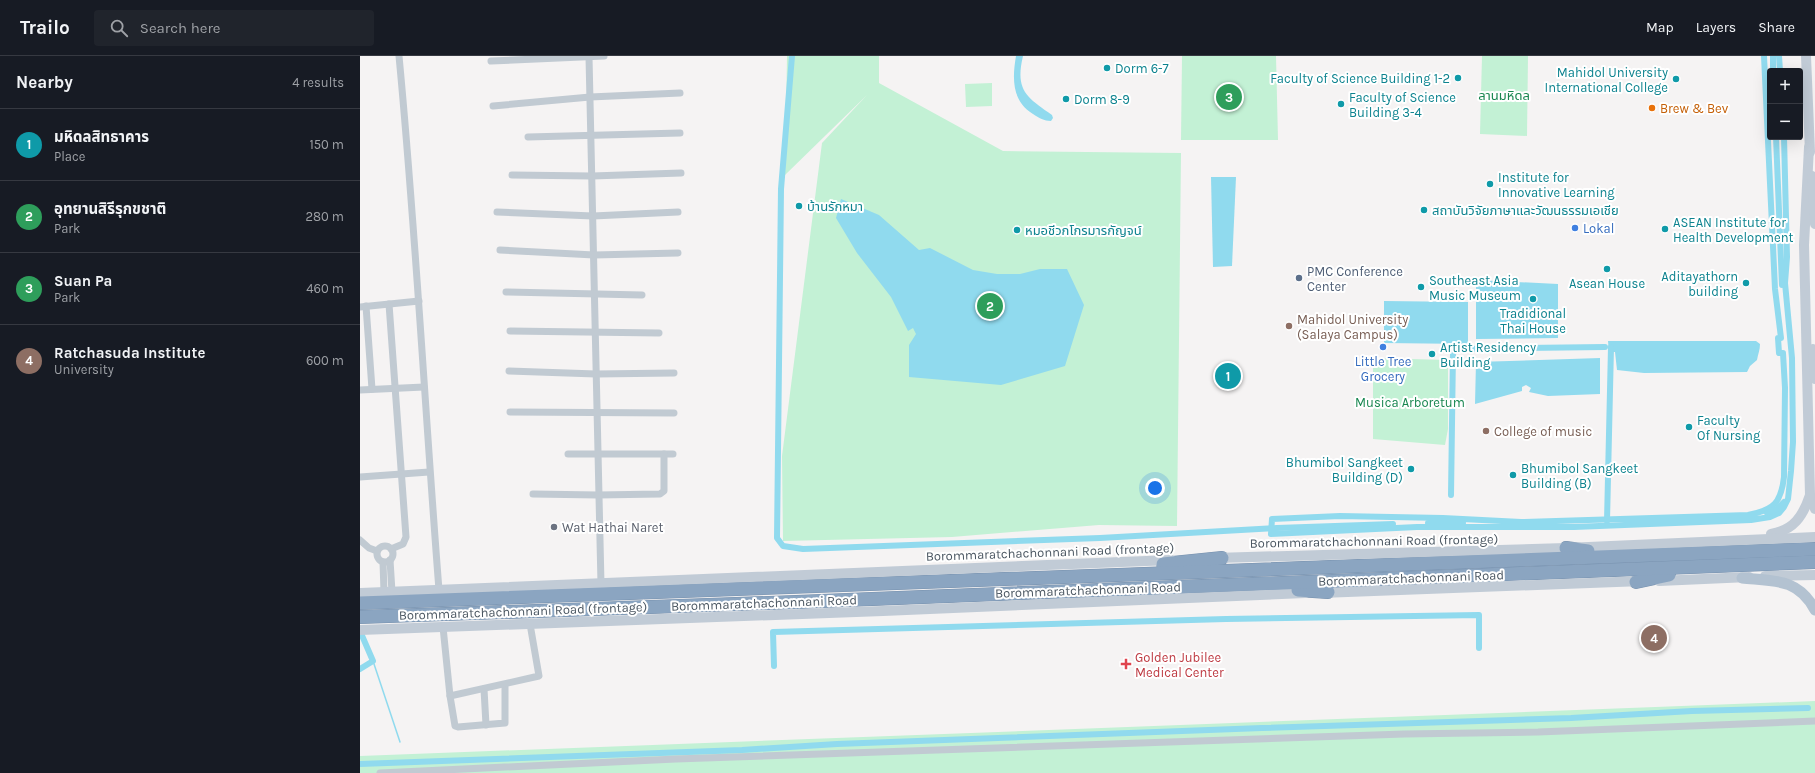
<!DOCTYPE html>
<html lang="en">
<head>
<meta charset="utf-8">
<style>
  :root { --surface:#171b24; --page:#20242c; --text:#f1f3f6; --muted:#9ea1a6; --line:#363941; --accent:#1a73e8 }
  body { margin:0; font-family:Karla,"Noto Sans Thai",sans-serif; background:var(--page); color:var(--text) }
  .controls { position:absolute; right:12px; top:12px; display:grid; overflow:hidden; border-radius:4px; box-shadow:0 4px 16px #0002 }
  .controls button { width:36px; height:36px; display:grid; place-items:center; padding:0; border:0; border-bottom:1px solid var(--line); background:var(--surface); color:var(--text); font:20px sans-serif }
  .you { position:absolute; left:795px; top:432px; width:14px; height:14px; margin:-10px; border:3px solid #fff; border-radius:50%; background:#1a73e8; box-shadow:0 0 0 6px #1a73e833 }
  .badge { display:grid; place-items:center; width:26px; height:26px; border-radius:50%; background:var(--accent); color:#fff; font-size:13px; font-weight:700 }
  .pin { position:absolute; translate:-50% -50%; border:2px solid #fff; box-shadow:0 1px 4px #0006 }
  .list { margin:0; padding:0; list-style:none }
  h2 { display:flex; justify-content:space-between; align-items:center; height:52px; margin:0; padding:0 16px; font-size:17px }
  h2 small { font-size:13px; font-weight:400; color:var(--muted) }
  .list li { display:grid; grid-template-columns:26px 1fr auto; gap:12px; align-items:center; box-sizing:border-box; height:72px; padding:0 16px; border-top:1px solid var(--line) }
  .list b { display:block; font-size:15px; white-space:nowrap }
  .list p { margin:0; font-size:13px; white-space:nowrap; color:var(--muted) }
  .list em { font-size:13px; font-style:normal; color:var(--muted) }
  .icon { flex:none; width:22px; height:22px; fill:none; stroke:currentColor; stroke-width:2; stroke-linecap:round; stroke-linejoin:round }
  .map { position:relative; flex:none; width:1455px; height:717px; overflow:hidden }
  header { display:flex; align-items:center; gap:24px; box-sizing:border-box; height:56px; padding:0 20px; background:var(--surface); border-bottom:1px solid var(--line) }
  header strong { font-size:19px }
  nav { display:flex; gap:22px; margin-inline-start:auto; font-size:14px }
  .search { width:280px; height:36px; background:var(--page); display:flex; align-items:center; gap:10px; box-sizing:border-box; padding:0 14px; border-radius:4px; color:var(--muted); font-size:15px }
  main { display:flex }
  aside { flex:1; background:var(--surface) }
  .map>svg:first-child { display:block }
  .green { fill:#c3f1d5 }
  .water { fill:#90daee }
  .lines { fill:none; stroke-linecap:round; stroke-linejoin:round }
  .stream { stroke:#90daee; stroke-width:1.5 }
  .canal { stroke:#90daee; stroke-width:6 }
  .highway-casing { stroke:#7690ad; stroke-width:14 }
  .street { stroke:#c1cad2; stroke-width:7 }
  .secondary { stroke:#c1cbd6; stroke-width:10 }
  .primary { stroke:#b3c2d1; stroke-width:11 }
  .highway { stroke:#8ba5c1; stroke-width:13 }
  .culture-dot { fill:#0f9aa8; stroke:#fff; stroke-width:1.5 }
  .food-dot { fill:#e8710a; stroke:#fff; stroke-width:1.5 }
  .shop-dot { fill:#3f7fe0; stroke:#fff; stroke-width:1.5 }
  .service-dot { fill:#5c6f8a; stroke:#fff; stroke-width:1.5 }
  .education-dot { fill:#8d6e63; stroke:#fff; stroke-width:1.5 }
  .worship-dot { fill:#6b7280; stroke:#fff; stroke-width:1.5 }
  .health-dot { fill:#e0444e; stroke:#fff; stroke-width:1.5 }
  .labels { text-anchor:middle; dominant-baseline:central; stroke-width:4; stroke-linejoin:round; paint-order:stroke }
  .culture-label { font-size:13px; fill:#0d838f; stroke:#fff; text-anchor:start }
  .park-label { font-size:13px; fill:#17864f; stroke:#fff }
  .food-label { font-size:13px; fill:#c56008; stroke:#fff; text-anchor:start }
  .shop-label { font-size:13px; fill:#366cbe; stroke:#fff; text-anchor:start }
  .service-label { font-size:13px; fill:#4e5e75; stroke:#fff; text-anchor:start }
  .education-label { font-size:13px; fill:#785e54; stroke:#fff; text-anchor:start }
  .worship-label { font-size:13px; fill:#5b616d; stroke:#fff; text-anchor:start }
  .street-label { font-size:13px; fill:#4a5661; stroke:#fff }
  .health-label { font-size:13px; fill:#be3a42; stroke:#fff; text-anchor:start }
</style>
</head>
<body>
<header>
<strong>Trailo</strong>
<div class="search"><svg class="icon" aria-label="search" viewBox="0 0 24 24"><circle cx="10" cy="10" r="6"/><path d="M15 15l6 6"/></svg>Search here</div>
<nav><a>Map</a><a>Layers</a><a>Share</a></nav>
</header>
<main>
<aside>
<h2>Nearby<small>4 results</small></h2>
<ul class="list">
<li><span class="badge" style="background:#0f9aa8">1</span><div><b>มหิดลสิทธาคาร</b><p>Place</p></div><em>150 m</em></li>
<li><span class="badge" style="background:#2e9e5b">2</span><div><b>อุทยานสิรีรุกขชาติ</b><p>Park</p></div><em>280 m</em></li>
<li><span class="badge" style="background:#2e9e5b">3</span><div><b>Suan Pa</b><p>Park</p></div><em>460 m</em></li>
<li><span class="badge" style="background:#8d6e63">4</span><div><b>Ratchasuda Institute</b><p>University</p></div><em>600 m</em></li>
</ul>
</aside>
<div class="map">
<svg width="1455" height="717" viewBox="0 0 1455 717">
  <rect width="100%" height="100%" fill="#f5f3f3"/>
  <g class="green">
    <path d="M427,0H519V27L643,95L821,97L817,470L739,469L592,481L423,485L422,400L462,87L507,39L425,119Z"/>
    <path d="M822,0H916L918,84H821Z"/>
    <path d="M1122,0H1168L1167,80L1120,78Z"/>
    <path d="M632,27V50L606,51L605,28Z"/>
    <path d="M1013,302L1088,304V373L1085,389L1013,383Z"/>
    <path d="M1455,645V717H0V700Z"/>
  </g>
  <g class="water">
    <path d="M656,0H663C655,34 666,41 692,59L693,62L691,65C684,65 679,62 673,58C652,45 652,23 656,0Z"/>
    <path d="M851,121H876L872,210L853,211Z"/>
    <path d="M481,143L519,159L559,194L570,192L613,214L637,218H660L680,213H707L724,249L705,310L641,329L549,321V289L556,278L553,272L548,275L531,241L497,197L476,162Z"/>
    <path d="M1116,224L1198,228V282L1116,283Z"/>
    <path d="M1024,245L1108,246V288L1024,287Z"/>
    <path d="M1248,285H1396L1400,288C1400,294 1398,298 1397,304L1390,310L1387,316L1284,317L1257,314L1255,296H1249Z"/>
    <path d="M1240,302V338L1188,340L1169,336L1171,332L1166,329L1162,331V335L1115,348L1116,306Z"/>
  </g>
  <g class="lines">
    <path class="stream" d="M13,605L40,686"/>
    <g class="canal">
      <path d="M432,0L421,133L417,482L423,490L443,493L740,482L917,472L1033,468"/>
      <path d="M1404,0L1415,233L1421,282H1418L1419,297H1423L1425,332L1424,421C1421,447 1414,454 1388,459L1161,466L1083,462L980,460L912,463L911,478L1057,471H1214L1391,464L1410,461L1419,457L1424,451L1428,443L1431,415L1433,386L1432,302L1425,227L1427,201L1424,81"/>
      <path d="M1413,0V15"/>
      <path d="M1419,0L1420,15"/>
      <path d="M1416,81L1422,229"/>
      <path d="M1091,439L1093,296L1097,293L1245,291"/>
      <path d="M1407,457L1417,453L1424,446"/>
      <path d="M1247,465L1251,291"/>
      <path d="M1068,467H1103"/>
      <path d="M0,575L13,605L0,613"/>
      <path d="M414,610L413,576L866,563L1119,559V592"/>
      <path d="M0,708L382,694L477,688L902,672L1211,662L1332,655L1448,652"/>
    </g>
    <defs>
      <g id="highway">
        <path d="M1206,492L1228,495"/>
        <path d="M803,508L862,502"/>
        <path d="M1276,526L1309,519"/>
        <path d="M938,534L968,536"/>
        <path d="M0,547L1455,493"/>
        <path d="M0,561L436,546L1455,506"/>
      </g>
    </defs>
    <use href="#highway" class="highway-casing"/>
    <g class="street">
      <path d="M39,0C56,178 65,356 79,534"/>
      <path d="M229,1L241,528"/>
      <path d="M131,5L244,0"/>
      <path d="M133,50L230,41L320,37"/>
      <path d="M168,81L320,77"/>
      <path d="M152,119L232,120L321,117"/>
      <path d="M137,156L233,160L318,156"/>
      <path d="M140,194L234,199L318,197"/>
      <path d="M146,236L282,239"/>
      <path d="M29,248L46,481L43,488L31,493"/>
      <path d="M6,250L12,333"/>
      <path d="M0,251L59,245"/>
      <path d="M150,275L299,277"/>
      <path d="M149,315L236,318L314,317"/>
      <path d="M0,334L64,331"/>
      <path d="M150,356L314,357"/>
      <path d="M208,398H313"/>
      <path d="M0,421L69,416"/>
      <path d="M173,438L238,439L300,438L304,435V398"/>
      <path d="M0,484L9,492L17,495"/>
      <circle cx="25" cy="498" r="8"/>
      <path d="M30,504L32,536"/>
      <path d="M23,506L24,536"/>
      <path d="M83,571L90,640L95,670L98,671L145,667V629"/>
      <path d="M124,633L126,669"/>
      <path d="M90,640L179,620L170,568"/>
      <path d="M20,717L316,703L1044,678L1178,676L1455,665"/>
    </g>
    <g class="secondary">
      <path d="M1446,0L1450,96"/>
      <path d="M1449,91L1444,189L1450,439L1455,453"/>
      <path d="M1452,120L1455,168"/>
      <path d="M1453,293L1455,323"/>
      <path d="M1411,478C1434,474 1443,460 1450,439"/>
      <path d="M855,502L1206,492L1455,481"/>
      <path d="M1405,520L1455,519"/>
      <path d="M1299,525L1389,521"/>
      <path d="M0,537L811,504"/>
      <path d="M961,537L1283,525"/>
      <path d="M0,574L523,555L945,537"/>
    </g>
    <path class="primary" d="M1382,522C1414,525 1438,522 1455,554"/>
    <use href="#highway" class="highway"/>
  </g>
  <g class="culture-dot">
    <circle cx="747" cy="12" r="4"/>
    <circle cx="1098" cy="22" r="4"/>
    <circle cx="1316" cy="23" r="4"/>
    <circle cx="706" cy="43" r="4"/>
    <circle cx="981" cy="48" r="4"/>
    <circle cx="1130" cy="128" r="4"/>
    <circle cx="439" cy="150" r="4"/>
    <circle cx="1064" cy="154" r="4"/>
    <circle cx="1305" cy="173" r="4"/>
    <circle cx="657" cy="174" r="4"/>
    <circle cx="1247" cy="213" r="4"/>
    <circle cx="1386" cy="227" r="4"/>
    <circle cx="1061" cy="231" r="4"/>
    <circle cx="1173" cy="243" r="4"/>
    <circle cx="1072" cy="298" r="4"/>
    <circle cx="1329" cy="371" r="4"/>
    <circle cx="1051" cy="413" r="4"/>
    <circle cx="1153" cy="419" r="4"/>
  </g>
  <circle class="food-dot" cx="1292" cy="52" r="4"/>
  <g class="shop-dot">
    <circle cx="1215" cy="172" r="4"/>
    <circle cx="1023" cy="291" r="4"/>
  </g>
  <circle class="service-dot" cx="939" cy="222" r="4"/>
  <g class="education-dot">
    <circle cx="929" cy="270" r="4"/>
    <circle cx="1126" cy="375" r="4"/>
  </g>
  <circle class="worship-dot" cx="194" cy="471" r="4"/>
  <path class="health-dot" d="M764 602h4v4h4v4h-4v4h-4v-4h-4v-4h4z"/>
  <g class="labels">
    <g class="culture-label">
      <text x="755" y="12">Dorm 6-7</text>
      <text x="1308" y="16" text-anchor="end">Mahidol University<tspan x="1308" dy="15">International College</tspan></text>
      <text x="1090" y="22" text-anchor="end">Faculty of Science Building 1-2</text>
      <text x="989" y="41">Faculty of Science<tspan x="989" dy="15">Building 3-4</tspan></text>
      <text x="714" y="43">Dorm 8-9</text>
      <text x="1138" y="121">Institute for<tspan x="1138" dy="15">Innovative Learning</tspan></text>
      <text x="447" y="150">บ้านรักหมา</text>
      <text x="1072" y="154">สถาบันวิจัยภาษาและวัฒนธรรมเอเชีย</text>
      <text x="1313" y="166">ASEAN Institute for<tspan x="1313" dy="15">Health Development</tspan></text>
      <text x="665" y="174">หมอชีวกโกรมารกัญจน์</text>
      <text x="1378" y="220" text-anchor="end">Aditayathorn<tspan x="1378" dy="15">building</tspan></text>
      <text x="1069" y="224">Southeast Asia<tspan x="1069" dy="15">Music Museum</tspan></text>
      <text x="1247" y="227" text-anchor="middle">Asean House</text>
      <text x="1173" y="257" text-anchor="middle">Tradidional<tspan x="1173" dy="15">Thai House</tspan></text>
      <text x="1080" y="291">Artist Residency<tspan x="1080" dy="15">Building</tspan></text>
      <text x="1337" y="364">Faculty<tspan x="1337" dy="15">Of Nursing</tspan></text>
      <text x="1043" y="406" text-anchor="end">Bhumibol Sangkeet<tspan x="1043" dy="15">Building (D)</tspan></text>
      <text x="1161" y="412">Bhumibol Sangkeet<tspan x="1161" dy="15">Building (B)</tspan></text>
    </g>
    <g class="park-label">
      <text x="1144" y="39">ลานมหิดล</text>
      <text x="1050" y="346">Musica Arboretum</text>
    </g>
    <g class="food-label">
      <text x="1300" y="52">Brew &amp; Bev</text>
    </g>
    <g class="shop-label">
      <text x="1223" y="172">Lokal</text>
      <text x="1023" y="305" text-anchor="middle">Little Tree<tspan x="1023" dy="15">Grocery</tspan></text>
    </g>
    <g class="service-label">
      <text x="947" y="215">PMC Conference<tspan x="947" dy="15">Center</tspan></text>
    </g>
    <g class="education-label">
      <text x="937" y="263">Mahidol University<tspan x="937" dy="15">(Salaya Campus)</tspan></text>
      <text x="1134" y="375">College of music</text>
    </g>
    <g class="worship-label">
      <text x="202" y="471">Wat Hathai Naret</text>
    </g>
    <g class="street-label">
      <text transform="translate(1014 485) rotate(-1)">Borommaratchachonnani Road (frontage)</text>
      <text transform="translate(690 496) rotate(-2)">Borommaratchachonnani Road (frontage)</text>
      <text transform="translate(1051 522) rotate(-2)">Borommaratchachonnani Road</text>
      <text transform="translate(728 534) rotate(-2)">Borommaratchachonnani Road</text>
      <text transform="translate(404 547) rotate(-2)">Borommaratchachonnani Road</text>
      <text transform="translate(163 555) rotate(-2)">Borommaratchachonnani Road (frontage)</text>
    </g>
    <g class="health-label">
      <text x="775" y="601">Golden Jubilee<tspan x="775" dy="15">Medical Center</tspan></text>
    </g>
  </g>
</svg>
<div class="controls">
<button>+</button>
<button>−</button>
</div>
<div class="you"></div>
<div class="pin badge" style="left:868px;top:320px;background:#0f9aa8">1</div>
<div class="pin badge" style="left:630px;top:250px;background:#2e9e5b">2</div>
<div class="pin badge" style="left:869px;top:41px;background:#2e9e5b">3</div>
<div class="pin badge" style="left:1294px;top:582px;background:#8d6e63">4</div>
</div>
</main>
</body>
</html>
